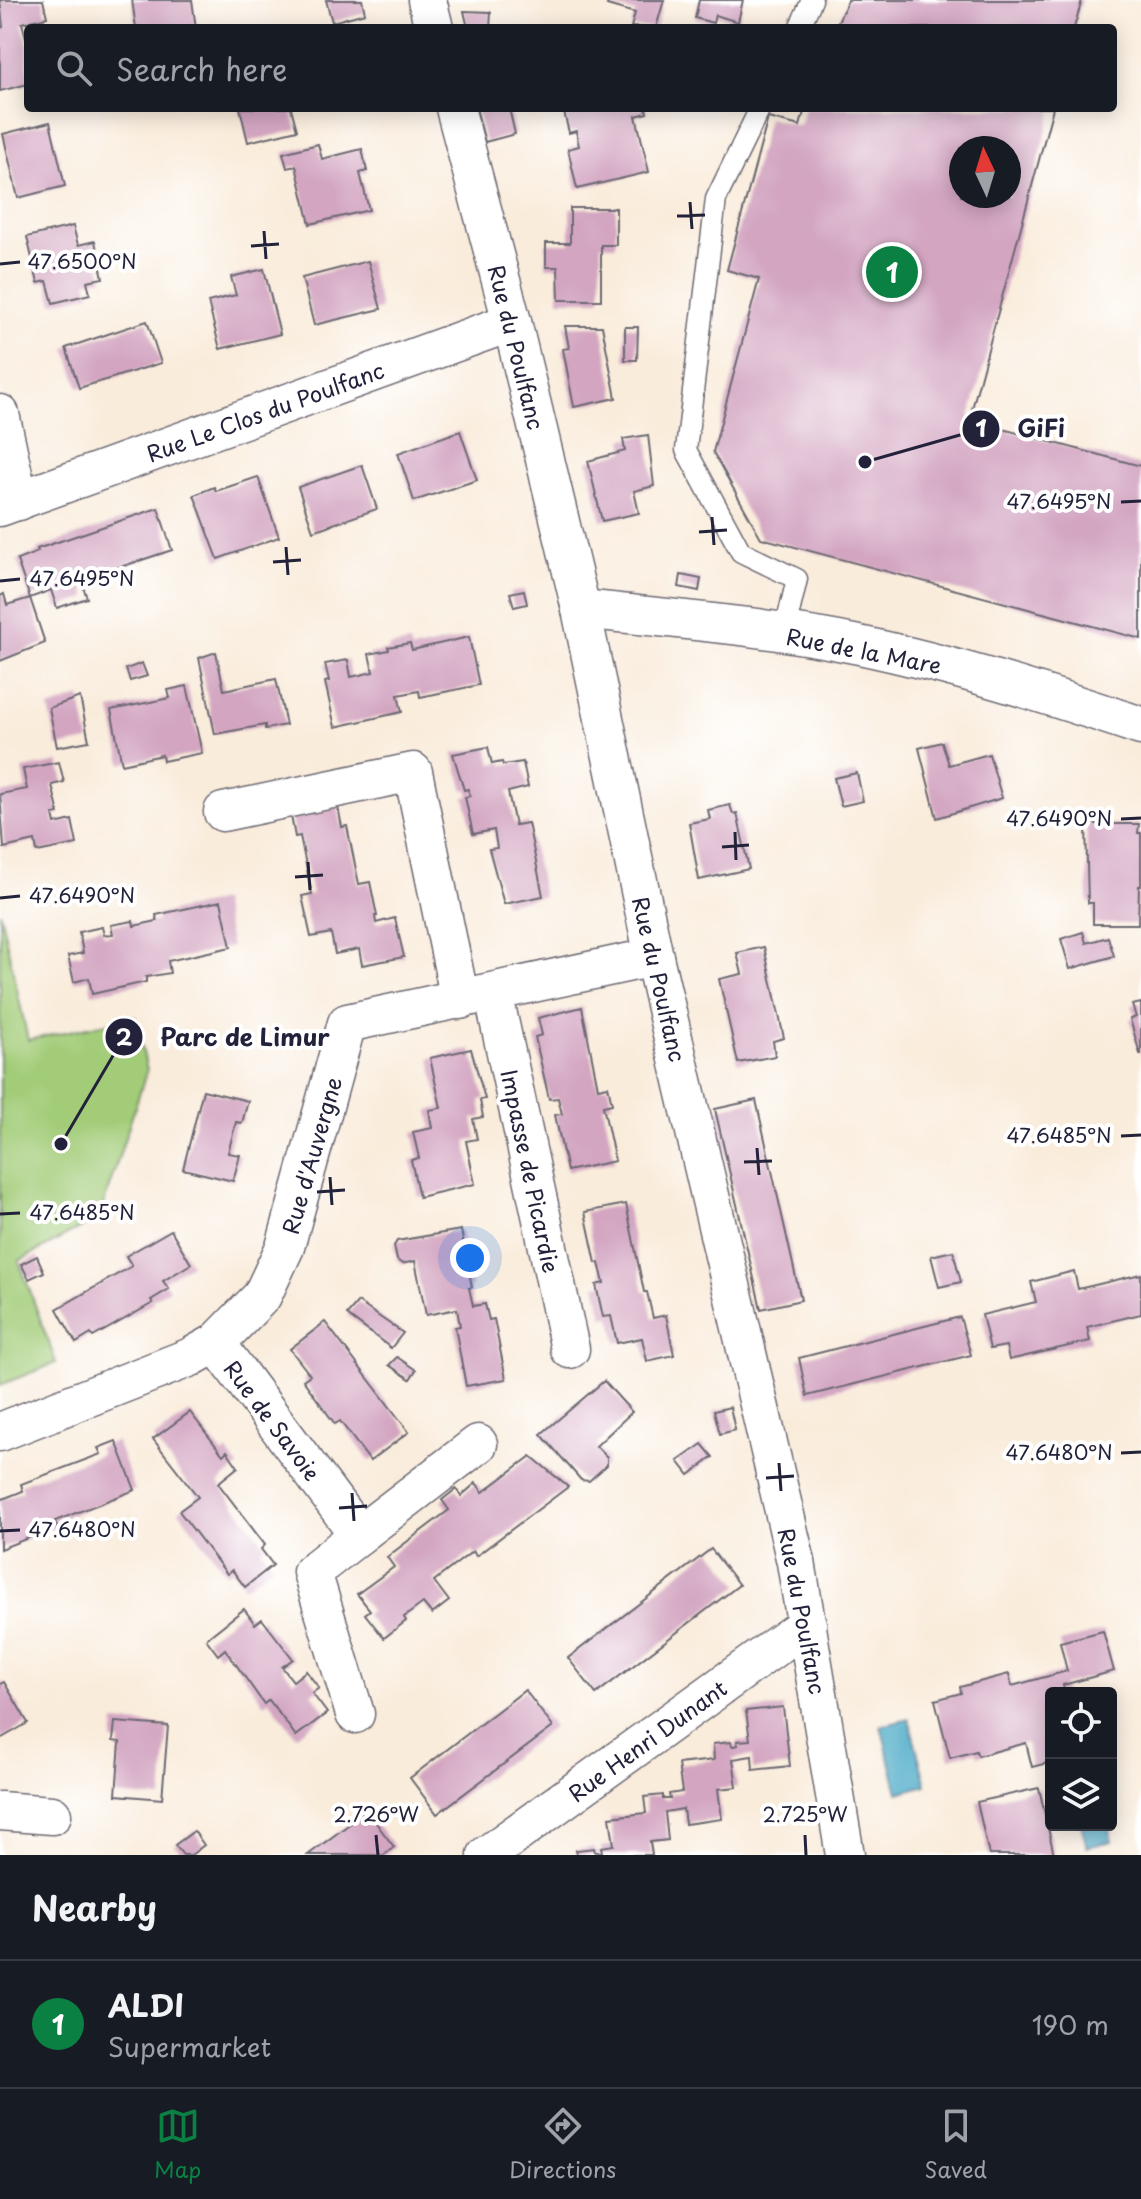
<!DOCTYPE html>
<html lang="en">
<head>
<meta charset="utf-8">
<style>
  :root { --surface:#171b24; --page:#20242c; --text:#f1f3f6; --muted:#9ea1a6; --line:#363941; --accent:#0b8043 }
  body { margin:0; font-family:"Playpen Sans",sans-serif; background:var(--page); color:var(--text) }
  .controls { position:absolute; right:24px; bottom:24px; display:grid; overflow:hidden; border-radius:8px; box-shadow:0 4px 20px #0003 }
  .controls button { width:72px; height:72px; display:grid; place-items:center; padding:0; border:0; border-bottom:2px solid var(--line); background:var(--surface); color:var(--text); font:40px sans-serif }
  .compass { position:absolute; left:949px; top:136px; width:72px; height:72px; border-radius:50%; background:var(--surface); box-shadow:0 4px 20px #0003; rotate:356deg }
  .you { position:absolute; left:470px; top:1258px; width:28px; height:28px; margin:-20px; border:6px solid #fff; border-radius:50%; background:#1a73e8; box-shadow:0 0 0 12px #1a73e833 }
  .badge { display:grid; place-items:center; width:52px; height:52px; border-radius:50%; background:var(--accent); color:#fff; font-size:26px; font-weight:700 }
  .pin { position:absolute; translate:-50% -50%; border:4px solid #fff; box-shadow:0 2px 8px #0006 }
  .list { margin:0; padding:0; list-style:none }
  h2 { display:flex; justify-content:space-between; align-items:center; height:104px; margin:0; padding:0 32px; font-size:34px }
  h2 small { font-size:26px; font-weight:400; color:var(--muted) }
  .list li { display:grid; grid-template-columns:52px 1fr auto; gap:24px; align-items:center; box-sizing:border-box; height:128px; padding:0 32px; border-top:2px solid var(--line) }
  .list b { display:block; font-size:30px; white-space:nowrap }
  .list p { margin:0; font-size:26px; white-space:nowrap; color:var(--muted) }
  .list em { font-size:26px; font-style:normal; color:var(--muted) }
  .icon { flex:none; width:44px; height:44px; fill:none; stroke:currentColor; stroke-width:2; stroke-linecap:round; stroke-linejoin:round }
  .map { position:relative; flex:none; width:1141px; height:1855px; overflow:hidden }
  .search { position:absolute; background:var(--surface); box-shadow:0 4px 20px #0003; left:24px; right:24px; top:24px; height:88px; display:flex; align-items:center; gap:20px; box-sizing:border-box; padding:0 28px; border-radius:8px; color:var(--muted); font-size:30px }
  .sheet { height:232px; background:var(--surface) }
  nav { display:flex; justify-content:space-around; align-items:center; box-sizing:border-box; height:112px; border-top:2px solid var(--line); background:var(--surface); font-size:22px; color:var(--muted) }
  nav a { display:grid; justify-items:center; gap:4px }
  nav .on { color:var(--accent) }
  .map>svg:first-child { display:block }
  .green { fill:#a2cc78; stroke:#62775a; stroke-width:2 }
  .water { fill:#46a8c6; stroke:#346580; stroke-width:2 }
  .building { fill:#d3a5c1; fill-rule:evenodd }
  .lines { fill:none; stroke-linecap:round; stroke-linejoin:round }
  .lane-casing { stroke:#6d6973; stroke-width:23 }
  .street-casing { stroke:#6d6973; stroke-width:41 }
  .lane { stroke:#fff; stroke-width:20 }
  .street { stroke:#fff; stroke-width:38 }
  .ticks { fill:none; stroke:#22223b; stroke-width:3 }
  .labels { text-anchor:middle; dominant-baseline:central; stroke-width:8; stroke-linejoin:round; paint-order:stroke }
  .street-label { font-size:22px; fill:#22223b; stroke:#fff }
  .ticks-label { font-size:20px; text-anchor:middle; fill:#22223b; stroke:#fff; stroke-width:8; stroke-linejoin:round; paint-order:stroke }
  .leader { fill:none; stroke:#22223b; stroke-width:3 }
  .callout-dot { fill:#22223b; stroke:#fff; stroke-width:3 }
  .mark-label { font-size:24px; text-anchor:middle; font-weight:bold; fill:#fff }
  .callout-label { font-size:24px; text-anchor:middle; font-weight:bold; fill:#22223b; stroke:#fff; stroke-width:8; stroke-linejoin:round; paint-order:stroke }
</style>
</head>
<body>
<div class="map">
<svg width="1141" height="1855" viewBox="0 0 1141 1855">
  <rect width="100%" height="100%" fill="#fff"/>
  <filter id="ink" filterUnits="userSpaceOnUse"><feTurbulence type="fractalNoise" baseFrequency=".0125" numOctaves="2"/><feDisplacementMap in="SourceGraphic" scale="16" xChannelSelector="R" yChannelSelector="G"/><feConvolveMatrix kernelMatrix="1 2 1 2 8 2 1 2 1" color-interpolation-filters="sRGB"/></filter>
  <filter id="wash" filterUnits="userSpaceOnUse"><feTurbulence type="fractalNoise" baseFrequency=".006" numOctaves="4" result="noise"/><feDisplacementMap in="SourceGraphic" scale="32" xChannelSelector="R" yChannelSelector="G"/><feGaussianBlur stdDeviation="1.8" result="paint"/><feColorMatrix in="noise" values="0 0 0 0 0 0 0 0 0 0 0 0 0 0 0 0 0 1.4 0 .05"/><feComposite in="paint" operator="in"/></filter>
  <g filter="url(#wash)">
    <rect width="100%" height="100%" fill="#f9ecdb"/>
    <path class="green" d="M0,912L28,1040L135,1017L147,1070L99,1218L19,1261L56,1363L0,1385Z"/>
    <g class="water">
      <path d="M909,1719L926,1785L898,1793L881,1726Z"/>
      <path d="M1081,1825H1108L1112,1841L1087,1847Z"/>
    </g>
    <g id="blocks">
      <g class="building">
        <path d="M0,0H43L47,17L22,23L28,45V84L0,91V28L3,27Z"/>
        <path d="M132,0H192L196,28H136Z"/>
        <path d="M326,0H362L365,13L332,22Z"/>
        <path d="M609,0H664L656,28L631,27L635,13L607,5Z"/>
        <path d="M699,0H743L738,22L715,15L713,23L695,18Z"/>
        <path d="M848,0H1082L1074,28H835Z"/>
        <path d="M464,11L491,12L490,28H468Z"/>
        <path d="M240,108H291L297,130L248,142Z"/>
        <path d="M476,108H509L515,134L485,142Z"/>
        <path d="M563,108H646L647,113L636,116L649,172L577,189L568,149L579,146L576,131L569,133Z"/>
        <path d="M805,108H1053L969,420L1141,466V639L761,538L713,452L759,279L727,270L768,118L800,126ZM961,148H1009V196H961Z"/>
        <path d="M50,122L65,186L18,198L3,134Z"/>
        <path d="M318,144L322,159L362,149L367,171L360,173L369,210L310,224L296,166L287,168L283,153Z"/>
        <path d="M570,208H616V245H601V300H559L558,267H546V243H570Z"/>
        <path d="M73,226L78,245L95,241L103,278L87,281L90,294L53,303L47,281L38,283L27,237Z"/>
        <path d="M368,261L381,309L314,325L302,278Z"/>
        <path d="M264,269L280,334L220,349L208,302L236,295L231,277Z"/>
        <path d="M147,321L161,363L79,388L66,348Z"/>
        <path d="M565,326H602L616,398L574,407L563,349L569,348Z"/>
        <path d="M625,327H638L637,360H625Z"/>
        <path d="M460,431L477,480L414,501L398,453Z"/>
        <path d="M648,435L654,486L634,491L639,513L602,521L588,461L625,451L623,439Z"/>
        <path d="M362,465L377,509L313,531L298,487Z"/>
        <path d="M258,477L279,537L218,559L194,495L214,487L216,491Z"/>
        <path d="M158,508L172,550L81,580L87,598L57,608L51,590L30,598L17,560L38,552L37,549Z"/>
        <path d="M681,575L701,579L699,591L679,587Z"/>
        <path d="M524,590L527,604L514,607L510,593Z"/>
        <path d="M4,594L7,605L30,598L45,643L0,661V596Z"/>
        <path d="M469,637L479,685L420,697L419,691L398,695L402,712L335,727L325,682L329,681L325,664L348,660L351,677L373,672L369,654L389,650L388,647L410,643L412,650Z"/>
        <path d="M216,652L224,690L276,679L286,725L265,729V725L215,734L199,658Z"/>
        <path d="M142,663L147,676L130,681L126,669Z"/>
        <path d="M187,686L202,753L163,761L162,755L122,764L111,710L170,698L168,690Z"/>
        <path d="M80,697L89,741L57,747L49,708Z"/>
        <path d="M942,742L949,765L989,754L1002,798L937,818L919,748Z"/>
        <path d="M488,747L492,764L502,762L503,765L523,762L528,787L508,792L515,825L528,823L543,896L504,904L489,849L497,848L494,830L473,834L465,797L470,796L468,789L464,790L453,754Z"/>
        <path d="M59,762L64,782L52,785L59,814L53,815L55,824L72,820L77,844L37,852L35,841L4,848L0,794L27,789L23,769Z"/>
        <path d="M857,773L863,801L841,806L834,778Z"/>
        <path d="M337,802L342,827L347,826L359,884L370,882L377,916H375L376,923L395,918L404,957L362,965L359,949L335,954L331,933L311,937L302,896L312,894L300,836L295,837L290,811Z"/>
        <path d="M730,805L733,814L737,813L749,869L699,880L689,823L710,819L708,810Z"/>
        <path d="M1086,824H1139L1138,833H1141V886H1139L1138,924H1093V903H1088Z"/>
        <path d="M221,901L231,947L168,961L170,973L146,977V982L92,994L89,978L74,982L68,956L83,953L79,932L102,927L104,935L113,934L111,925L133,921L134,926L157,921L156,915Z"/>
        <path d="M1083,932L1086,943L1108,937L1114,956L1070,969L1061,939Z"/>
        <path d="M764,947L784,1038L773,1041L775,1056L738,1063L719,979L742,974L737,953Z"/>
        <path d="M1141,1003V1054H1140L1130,1019L1136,1017L1132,1005Z"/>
        <path d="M582,1007L598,1088L608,1086L612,1104L603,1106L615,1161L567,1171L555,1115L562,1114L558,1098L549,1099L535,1037L542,1035L538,1018Z"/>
        <path d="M471,1049L485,1099L480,1100L483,1117L473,1119L477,1139L466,1141L475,1184L419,1197L411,1160L419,1158L413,1132L432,1128L429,1110L441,1108L430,1058Z"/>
        <path d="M203,1090L248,1101L242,1123L236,1122L228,1153L240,1155L233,1181L183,1169Z"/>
        <path d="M756,1100L801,1300L761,1309L715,1109Z"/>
        <path d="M626,1204L644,1292H647L653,1318L666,1315L674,1355L647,1361L642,1338L617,1343L611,1316L603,1317L596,1285L604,1283L599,1263H596L585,1212Z"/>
        <path d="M171,1230L191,1264L163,1281L169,1289L151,1300L153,1303L93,1337L91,1334L76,1343L57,1309L132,1266L126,1256Z"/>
        <path d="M461,1230L472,1287L469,1288L473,1306L485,1304L489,1320L494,1319L506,1379L466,1386L455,1327L460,1326L457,1309L426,1315L415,1261L402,1264L397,1260L394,1246L397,1241Z"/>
        <path d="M953,1251L961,1282L939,1287L931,1256Z"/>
        <path d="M37,1256L44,1272L29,1279L21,1264Z"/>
        <path d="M1074,1271L1078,1289L1141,1274V1314L1087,1327L1090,1341L1009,1360L1006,1346L990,1349L982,1315L1036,1302L1031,1282Z"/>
        <path d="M358,1302L403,1333L391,1348L347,1315Z"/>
        <path d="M960,1317L971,1355L807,1396L799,1358Z"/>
        <path d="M325,1322L409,1432L370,1461L340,1421L335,1424L303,1380L310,1375L290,1349Z"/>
        <path d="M397,1357L416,1370L410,1379L389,1365Z"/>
        <path d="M604,1381L632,1412L596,1446L607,1457V1465L589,1481L581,1480L541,1434Z"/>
        <path d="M730,1407L735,1430L720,1434L714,1411Z"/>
        <path d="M190,1412L223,1455L227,1451L238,1467L218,1483L265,1545L261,1549L273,1565L245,1587L232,1570L227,1574L179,1511L198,1497L153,1439Z"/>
        <path d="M116,1441L135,1490L55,1521L57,1527L0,1549V1500L23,1491L21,1484L101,1454L98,1448Z"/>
        <path d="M702,1444L713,1457L689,1475L678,1461Z"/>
        <path d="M531,1456L568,1487L476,1556L473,1551L434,1581L449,1601L432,1614L423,1603L404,1617L406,1621L384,1638L365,1614L370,1610L357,1594L394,1567L387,1557L449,1510L442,1500L456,1489L461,1496L476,1483L483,1492Z"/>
        <path d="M711,1549L739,1585L596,1694L568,1658Z"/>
        <path d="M244,1609L255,1624L262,1619L293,1659L282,1667L293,1681L306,1671L319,1688L312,1693L327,1713L296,1736L269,1700L264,1704L225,1649L218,1655L206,1639Z"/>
        <path d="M1103,1631L1114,1671L1063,1685L1065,1693H1051V1762L1032,1767L1026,1743L978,1756L976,1751L950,1758L935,1700L961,1693L960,1687L1009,1674L1012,1686L1067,1671L1060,1642Z"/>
        <path d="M4,1682L28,1723L0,1739V1684Z"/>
        <path d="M525,1690L553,1727L437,1814L410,1778Z"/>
        <path d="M783,1707L790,1766L753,1770L752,1756L733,1759L737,1787L718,1789L722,1819L685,1824L683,1809L665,1812L668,1840L650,1842L652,1855H577L576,1850L594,1848L595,1852H602L601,1847L614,1845L610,1817L646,1813L644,1797L663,1795V1799H670L669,1794L682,1792L678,1764L714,1760L713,1744L731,1742L732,1746H735L738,1745L737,1741L750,1740L746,1711Z"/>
        <path d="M115,1722L168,1726L162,1799L116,1795L120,1742L113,1741Z"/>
        <path d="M1039,1788L1054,1855H989L977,1802Z"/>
        <path d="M367,1811L394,1847L384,1855H308Z"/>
        <path d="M194,1831L204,1845L191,1855H183L175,1845Z"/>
      </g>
    </g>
  </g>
  <g filter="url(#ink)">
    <use href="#blocks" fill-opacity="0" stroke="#6d6973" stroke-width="2"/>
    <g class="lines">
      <defs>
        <g id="lane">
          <path d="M799,28L812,0"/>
          <path d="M760,108L716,199L686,450L741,552L797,579L784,634"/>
        </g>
        <g id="street">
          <path d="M427,0L434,28"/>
          <path d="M455,108L512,322L581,609L654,957L796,1562L845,1855"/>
          <path d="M0,414L19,501"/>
          <path d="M0,507L512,322"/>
          <path d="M581,609C673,619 768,626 859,645C955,665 1048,695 1141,726"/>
          <path d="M223,812L413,772L460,1000"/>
          <path d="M493,992L570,1349"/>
          <path d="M216,1343L359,1535L312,1572L355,1714"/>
          <path d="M0,1432L191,1357L216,1343L262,1296L285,1247L347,1023L654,957"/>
          <path d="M359,1535L478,1444"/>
          <path d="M0,1811L52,1815"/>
          <path d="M487,1855L807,1624"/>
        </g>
      </defs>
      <use href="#lane" class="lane-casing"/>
      <use href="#street" class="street-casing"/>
      <use href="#lane" class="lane"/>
      <use href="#street" class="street"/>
    </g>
  </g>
  <path class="ticks" d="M690,202L692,229M677,216L705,215M264,231L266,259M251,246L279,244M0,264L20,262M1121,502L1141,501M712,517L714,545M699,532L727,530M286,547L288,575M273,562L301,560M0,581L20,579M1121,819L1141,818M735,832L736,860M722,847L749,845M308,862L310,890M295,877L323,875M0,898L20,896M1121,1136L1141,1135M757,1148L759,1175M744,1162L772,1161M330,1177L332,1205M317,1192L345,1190M0,1214L20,1213M1121,1453L1141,1452M779,1463L781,1491M766,1478L794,1476M352,1493L354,1521M339,1508L367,1506M0,1531L20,1530M376,1835L378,1855M805,1835L806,1855"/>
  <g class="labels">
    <g class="street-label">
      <text transform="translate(517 347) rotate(76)">Rue du Poulfanc</text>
      <text transform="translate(265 411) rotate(-20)">Rue Le Clos du Poulfanc</text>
      <text transform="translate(864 650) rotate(11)">Rue de la Mare</text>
      <text transform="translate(660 979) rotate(77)">Rue du Poulfanc</text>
      <text transform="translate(311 1155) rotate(-74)">Rue d'Auvergne</text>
      <text transform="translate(531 1171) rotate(78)">Impasse de Picardie</text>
      <text transform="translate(273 1420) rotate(53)">Rue de Savoie</text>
      <text transform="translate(803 1611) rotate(79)">Rue du Poulfanc</text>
      <text transform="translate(647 1740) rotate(-36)">Rue Henri Dunant</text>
    </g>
  </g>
  <g class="ticks-label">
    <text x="82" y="269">47.6500°N</text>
    <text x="1059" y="509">47.6495°N</text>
    <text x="82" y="586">47.6495°N</text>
    <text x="1059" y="826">47.6490°N</text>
    <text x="82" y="903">47.6490°N</text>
    <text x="1059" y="1143">47.6485°N</text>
    <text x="82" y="1220">47.6485°N</text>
    <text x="1059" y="1460">47.6480°N</text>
    <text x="82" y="1537">47.6480°N</text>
    <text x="376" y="1822">2.726°W</text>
    <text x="805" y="1822">2.725°W</text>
  </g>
  <path class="leader" d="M865 462L981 429M61 1144L124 1037"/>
  <g class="callout-dot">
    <circle cx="865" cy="462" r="8"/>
    <circle cx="61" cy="1144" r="8"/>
    <circle cx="981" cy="429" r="20"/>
    <circle cx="124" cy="1037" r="20"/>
  </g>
  <g class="mark-label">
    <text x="981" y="437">1</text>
    <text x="124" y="1046">2</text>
  </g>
  <g class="callout-label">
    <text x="1041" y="437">GiFi</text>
    <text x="245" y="1046">Parc de Limur</text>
  </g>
</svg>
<div class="controls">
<button><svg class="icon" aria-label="locate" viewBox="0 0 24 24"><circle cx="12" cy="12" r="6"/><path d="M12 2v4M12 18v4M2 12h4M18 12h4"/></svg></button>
<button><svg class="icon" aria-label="layers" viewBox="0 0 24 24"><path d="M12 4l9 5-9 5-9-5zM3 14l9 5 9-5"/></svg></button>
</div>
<svg class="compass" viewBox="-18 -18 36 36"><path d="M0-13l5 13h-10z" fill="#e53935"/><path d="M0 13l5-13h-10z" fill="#9ea1a6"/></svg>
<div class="you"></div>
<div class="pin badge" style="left:892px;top:272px">1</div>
<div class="search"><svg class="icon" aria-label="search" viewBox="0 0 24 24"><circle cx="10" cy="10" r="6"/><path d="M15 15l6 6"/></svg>Search here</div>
</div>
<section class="sheet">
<h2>Nearby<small></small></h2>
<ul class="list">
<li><span class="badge">1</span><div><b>ALDI</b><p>Supermarket</p></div><em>190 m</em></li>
</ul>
</section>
<nav>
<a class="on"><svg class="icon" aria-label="map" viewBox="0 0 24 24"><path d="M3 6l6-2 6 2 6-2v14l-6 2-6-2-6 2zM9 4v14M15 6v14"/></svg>Map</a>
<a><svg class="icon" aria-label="directions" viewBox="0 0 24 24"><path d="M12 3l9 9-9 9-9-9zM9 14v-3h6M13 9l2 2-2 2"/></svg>Directions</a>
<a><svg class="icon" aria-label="saved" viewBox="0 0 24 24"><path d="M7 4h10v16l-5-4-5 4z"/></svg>Saved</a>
</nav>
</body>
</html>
